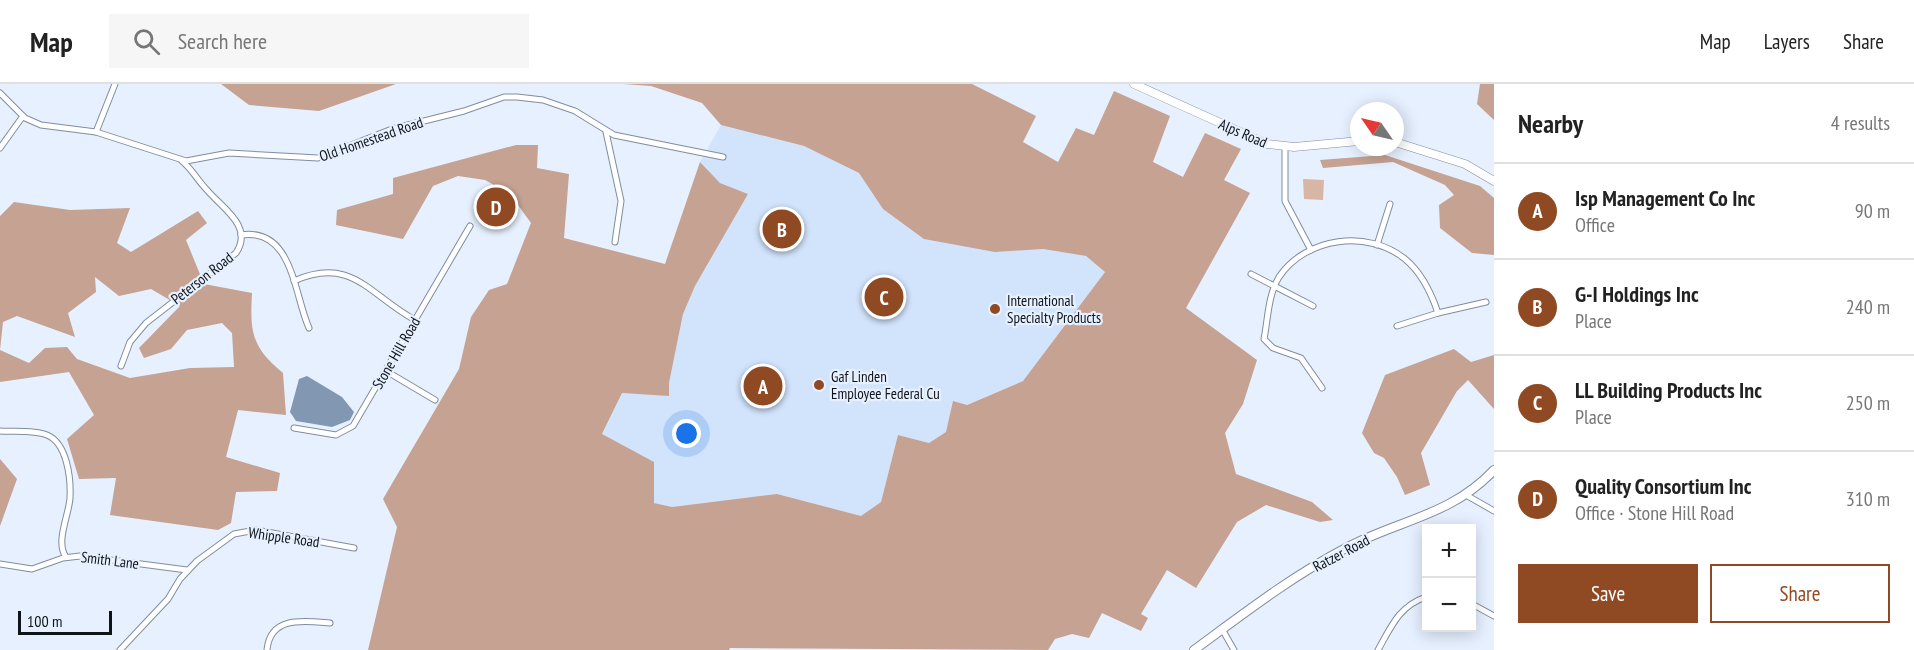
<!DOCTYPE html>
<html lang="en">
<head>
<meta charset="utf-8">
<style>
  :root { --surface:#fff; --page:#f6f6f6; --text:#222; --muted:#767676; --line:#e0e0e0; --accent:#904a23 }
  body { margin:0; font-family:"PT Sans Narrow",sans-serif; background:var(--page); color:var(--text) }
  .controls { position:absolute; right:18px; bottom:18px; display:grid; overflow:hidden; border-radius:0px; box-shadow:0 3px 15px #0003 }
  .controls button { width:54px; height:54px; display:grid; place-items:center; padding:0; border:0; border-bottom:2px solid var(--line); background:var(--surface); color:var(--text); font:30px sans-serif }
  .compass { position:absolute; left:1350px; top:18px; width:54px; height:54px; border-radius:50%; background:var(--surface); box-shadow:0 3px 15px #0003; rotate:304deg }
  .scale { position:absolute; left:18px; bottom:15px; width:94px; box-sizing:border-box; padding-left:6px; border:3px solid #0f1419; border-top:0; font-size:16px; line-height:21px; white-space:nowrap; color:#0f1419; -webkit-text-stroke:4px #e6f0ff; paint-order:stroke }
  .you { position:absolute; left:687px; top:350px; width:21px; height:21px; margin:-15px; border:4px solid #fff; border-radius:50%; background:#1a73e8; box-shadow:0 0 0 9px #1a73e833 }
  .badge { display:grid; place-items:center; width:39px; height:39px; border-radius:50%; background:var(--accent); color:#fff; font-size:20px; font-weight:700 }
  .pin { position:absolute; translate:-50% -50%; border:3px solid #fff; box-shadow:0 2px 6px #0006 }
  .list { margin:0; padding:0; list-style:none }
  h2 { display:flex; justify-content:space-between; align-items:center; height:78px; margin:0; padding:0 24px; font-size:26px }
  h2 small { font-size:20px; font-weight:400; color:var(--muted) }
  .list li { display:grid; grid-template-columns:39px 1fr auto; gap:18px; align-items:center; box-sizing:border-box; height:96px; padding:0 24px; border-top:2px solid var(--line) }
  .list b { display:block; font-size:22px; white-space:nowrap }
  .list p { margin:0; font-size:20px; white-space:nowrap; color:var(--muted) }
  .list em { font-size:20px; font-style:normal; color:var(--muted) }
  .actions { display:flex; gap:12px; padding:18px 24px }
  .actions a { flex:1; padding:14px 0; border:2px solid var(--accent); border-radius:0px; text-align:center; font-size:21px; color:var(--accent) }
  .actions .main { background:var(--accent); color:#fff }
  .icon { flex:none; width:33px; height:33px; fill:none; stroke:currentColor; stroke-width:2; stroke-linecap:round; stroke-linejoin:round }
  .map { position:relative; flex:none; width:1494px; height:566px; overflow:hidden }
  header { display:flex; align-items:center; gap:36px; box-sizing:border-box; height:84px; padding:0 30px; background:var(--surface); border-bottom:2px solid var(--line) }
  header strong { font-size:28px }
  nav { display:flex; gap:33px; margin-inline-start:auto; font-size:21px }
  .search { width:420px; height:54px; background:var(--page); display:flex; align-items:center; gap:15px; box-sizing:border-box; padding:0 21px; border-radius:0px; color:var(--muted); font-size:22px }
  main { display:flex }
  aside { flex:1; background:var(--surface) }
  .map>svg:first-child { display:block }
  .built { fill:#d2e4fc }
  .green { fill:#d7b6a6 }
  .forest { fill:#c5a292; fill-rule:evenodd }
  .water { fill:#8297b2 }
  .lines { fill:none; stroke-linecap:round; stroke-linejoin:round }
  .minor-casing { stroke:#818d9d; stroke-width:7 }
  .secondary-casing { stroke:#818d9d; stroke-width:9 }
  .primary-casing { stroke:#818d9d; stroke-width:10 }
  .minor { stroke:#fff; stroke-width:5 }
  .secondary { stroke:#fff; stroke-width:8 }
  .primary { stroke:#fff; stroke-width:8 }
  .poi-dot { fill:#904a23; stroke:#e6f0ff; stroke-width:2 }
  .labels { text-anchor:middle; dominant-baseline:central; stroke-width:4.5; stroke-linejoin:round; paint-order:stroke }
  .street-label { font-size:15px; fill:#0f1419; stroke:#e6f0ff }
  .poi-label { font-size:15px; fill:#0f1419; stroke:#e6f0ff; text-anchor:start }
</style>
</head>
<body>
<header>
<strong>Map</strong>
<div class="search"><svg class="icon" aria-label="search" viewBox="0 0 24 24"><circle cx="10" cy="10" r="6"/><path d="M15 15l6 6"/></svg>Search here</div>
<nav><a>Map</a><a>Layers</a><a>Share</a></nav>
</header>
<main>
<div class="map">
<svg width="1494" height="566" viewBox="0 0 1494 566">
  <rect width="100%" height="100%" fill="#e6f0ff"/>
  <path class="built" d="M721,41L804,62L859,89L883,125L995,168L1043,165L1086,172L1105,188L1023,297L966,321L946,348L929,359L898,351L881,418L861,433L777,410L672,423L654,419L602,351L622,309L669,311V299L683,230L695,202L748,110L720,99L700,78Z"/>
  <path class="green" d="M1303,95L1324,96L1323,116L1304,115Z"/>
  <g class="forest">
    <path d="M221,0H396L319,27L249,21Z"/>
    <path d="M624,0H972L1036,32L1023,58L1058,78L1076,44L1094,51L1114,7L1170,32L1153,78L1183,93L1205,49L1241,65L1224,96L1250,109L1186,224L1257,276L1243,320L1225,349L1236,390L1312,418L1333,436L1320,438L1266,421L1237,438L1196,504L1167,486L1141,530L1148,534L1141,547L1102,529L1089,554L1072,550L1055,555L1048,566L730,564L729,566H368L397,443L383,415L459,285L471,233L489,206L507,200L531,139L510,110L485,96L458,92L433,102L403,155L336,141L337,126L393,110V94L516,61H538L537,84L569,90L564,154L665,180L700,78L720,99L748,110L695,202L683,230L669,299V312L622,309L602,350L654,378V419L672,423L777,410L861,432L881,418L898,351L929,359L946,348L953,317L967,321L1023,297L1105,188L1086,172L1043,165L995,168L924,155L883,125L859,89L804,62L721,41L702,19L651,2Z"/>
    <path d="M1480,0H1494V36L1477,20Z"/>
    <path d="M1385,71L1480,102L1494,114V171L1472,169L1440,144L1439,121L1454,111L1445,101L1393,78L1323,84L1320,76Z"/>
    <path d="M14,118L70,126L130,124L117,159L131,168L198,127L207,139L186,156L204,200L252,209C250,247 251,263 283,289L286,331L238,326L226,373L280,389L277,407L236,408L231,439L218,446L110,431L116,394L79,395L67,355L94,331L69,288L0,298V132ZM95,193L119,212L151,205L180,222L139,264L144,274L171,265L187,246L222,239L232,249L234,283L190,284L130,294L77,275L67,263L45,264L29,279L0,266L3,238L17,232L75,253L68,229L96,208Z"/>
    <path d="M1454,265L1471,278L1494,271V325L1468,296L1457,307L1421,369L1430,401L1405,411L1397,393L1384,374L1374,369L1362,349L1385,291Z"/>
    <path d="M0,375L17,395L0,442Z"/>
  </g>
  <path class="water" d="M307,292L342,313L354,328L350,336L332,343L296,337L290,328L299,295Z"/>
  <g class="lines">
    <defs>
      <g id="minor">
        <path d="M0,9L25,34L41,41L96,48L186,77L229,69L318,74L392,45L464,27L504,13H517L543,16L575,27L614,51L723,73"/>
        <path d="M96,48L115,0"/>
        <path d="M606,48L621,117L615,158"/>
        <path d="M1285,63V117L1311,166"/>
        <path d="M0,64L23,32"/>
        <path d="M241,151C293,143 294,211 309,244"/>
        <path d="M1377,161L1390,120"/>
        <path d="M1251,190L1313,222"/>
        <path d="M294,197C352,171 370,212 415,236"/>
        <path d="M1397,242L1438,229L1486,218"/>
        <path d="M121,282L130,258L146,239L236,169C254,142 222,124 207,106C198,97 192,85 182,77"/>
        <path d="M386,287L435,316"/>
        <path d="M1322,304L1301,274L1273,264L1264,255C1268,235 1268,211 1279,193C1306,153 1368,145 1405,175C1422,189 1431,208 1438,229"/>
        <path d="M294,344L336,351L353,342L470,142"/>
        <path d="M0,347C14,348 34,346 47,351C67,359 71,394 70,414C69,431 55,458 66,473"/>
        <path d="M1466,411L1494,427"/>
        <path d="M0,480L32,485L63,474L80,472L187,486"/>
        <path d="M1472,520L1494,532"/>
        <path d="M1222,545L1234,566"/>
        <path d="M120,566L168,515L180,495L197,477L234,450L256,446L354,464"/>
        <path d="M267,566C270,531 305,537 330,539"/>
        <path d="M1378,566C1391,543 1399,522 1426,513"/>
      </g>
      <g id="secondary">
        <path d="M1134,0L1267,60L1294,63L1359,57"/>
        <path d="M1395,58L1465,80L1494,97"/>
      </g>
      <path id="primary" d="M1194,566C1243,530 1292,492 1346,464C1398,436 1451,432 1494,386"/>
    </defs>
    <use href="#minor" class="minor-casing"/>
    <use href="#secondary" class="secondary-casing"/>
    <use href="#primary" class="primary-casing"/>
    <use href="#minor" class="minor"/>
    <use href="#secondary" class="secondary"/>
    <use href="#primary" class="primary"/>
  </g>
  <g class="poi-dot">
    <circle cx="995" cy="225" r="6"/>
    <circle cx="819" cy="301" r="6"/>
  </g>
  <g class="labels">
    <g class="street-label">
      <text transform="translate(1243 49) rotate(23)">Alps Road</text>
      <text transform="translate(371 55) rotate(-19)">Old Homestead Road</text>
      <text transform="translate(202 194) rotate(-38)">Peterson Road</text>
      <text transform="translate(396 269) rotate(-60)">Stone Hill Road</text>
      <text transform="translate(284 453) rotate(8)">Whipple Road</text>
      <text transform="translate(1341 469) rotate(-28)">Ratzer Road</text>
      <text transform="translate(110 476) rotate(7)">Smith Lane</text>
    </g>
    <g class="poi-label">
      <text x="1007" y="216">International<tspan x="1007" dy="17">Specialty Products</tspan></text>
      <text x="831" y="292">Gaf Linden<tspan x="831" dy="17">Employee Federal Cu</tspan></text>
    </g>
  </g>
</svg>
<div class="controls">
<button>+</button>
<button>−</button>
</div>
<svg class="compass" viewBox="-18 -18 36 36"><path d="M0-13l5 13h-10z" fill="#e53935"/><path d="M0 13l5-13h-10z" fill="#767676"/></svg>
<div class="scale">100 m</div>
<div class="you"></div>
<div class="pin badge" style="left:763px;top:302px">A</div>
<div class="pin badge" style="left:782px;top:145px">B</div>
<div class="pin badge" style="left:884px;top:213px">C</div>
<div class="pin badge" style="left:496px;top:123px">D</div>
</div>
<aside>
<h2>Nearby<small>4 results</small></h2>
<ul class="list">
<li><span class="badge">A</span><div><b>Isp Management Co Inc</b><p>Office</p></div><em>90 m</em></li>
<li><span class="badge">B</span><div><b>G-I Holdings Inc</b><p>Place</p></div><em>240 m</em></li>
<li><span class="badge">C</span><div><b>LL Building Products Inc</b><p>Place</p></div><em>250 m</em></li>
<li><span class="badge">D</span><div><b>Quality Consortium Inc</b><p>Office · Stone Hill Road</p></div><em>310 m</em></li>
</ul>
<div class="actions"><a class="main">Save</a><a>Share</a></div>
</aside>
</main>
</body>
</html>
